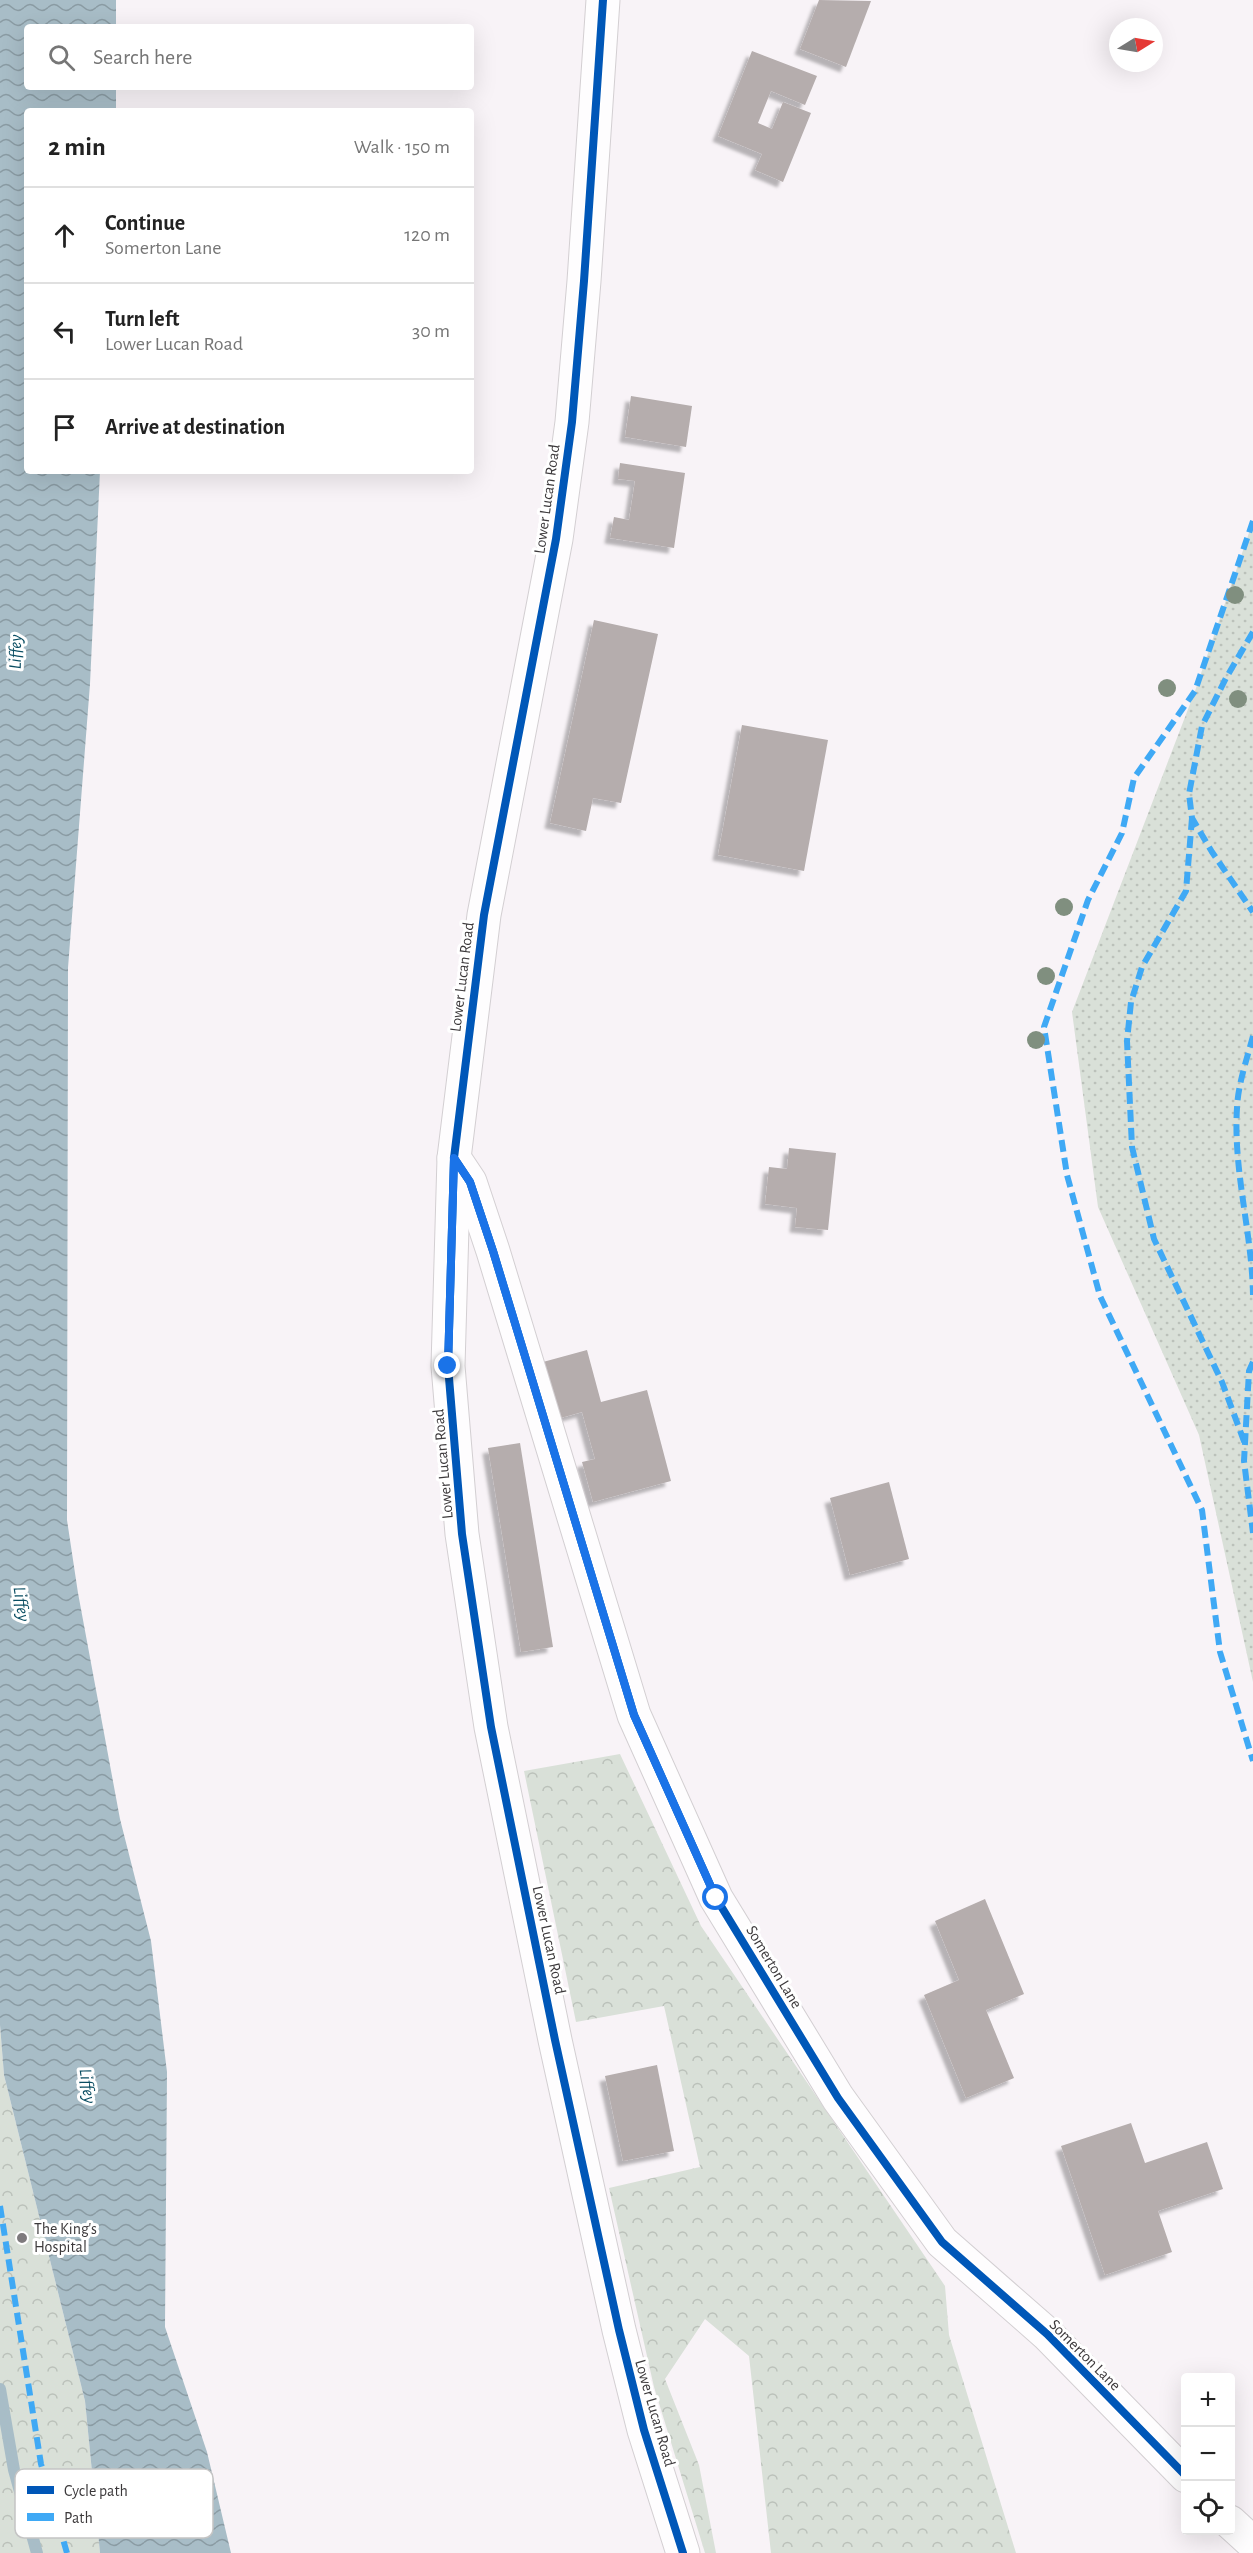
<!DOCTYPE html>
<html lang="en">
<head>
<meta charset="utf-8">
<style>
  :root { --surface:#fff; --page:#f6f6f6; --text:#222; --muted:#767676; --line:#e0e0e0 }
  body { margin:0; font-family:"Alegreya Sans",sans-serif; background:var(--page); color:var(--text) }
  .controls { position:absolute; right:18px; bottom:18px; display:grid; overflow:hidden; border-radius:6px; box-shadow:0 6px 24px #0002 }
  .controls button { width:54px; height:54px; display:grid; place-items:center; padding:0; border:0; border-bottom:2px solid var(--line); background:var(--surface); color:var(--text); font:30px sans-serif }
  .compass { position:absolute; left:1109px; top:18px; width:54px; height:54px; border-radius:50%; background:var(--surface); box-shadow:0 6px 24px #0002; rotate:79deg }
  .stop { position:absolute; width:18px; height:18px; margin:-14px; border:4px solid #1a73e8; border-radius:50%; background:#fff }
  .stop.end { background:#1a73e8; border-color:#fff; box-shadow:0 2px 6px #0008 }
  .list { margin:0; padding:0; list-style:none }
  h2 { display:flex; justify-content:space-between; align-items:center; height:78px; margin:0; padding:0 24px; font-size:26px }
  h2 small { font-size:20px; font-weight:400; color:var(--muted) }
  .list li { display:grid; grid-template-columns:39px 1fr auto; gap:18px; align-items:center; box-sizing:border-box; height:96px; padding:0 24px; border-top:2px solid var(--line) }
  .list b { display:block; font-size:22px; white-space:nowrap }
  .list p { margin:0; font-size:20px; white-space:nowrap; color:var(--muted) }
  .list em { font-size:20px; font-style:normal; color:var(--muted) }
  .icon { flex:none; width:33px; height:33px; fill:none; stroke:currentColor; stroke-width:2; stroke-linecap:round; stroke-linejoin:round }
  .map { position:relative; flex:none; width:1253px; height:2553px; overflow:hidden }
  .search { position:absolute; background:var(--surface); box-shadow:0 6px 24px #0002; left:24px; top:24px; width:450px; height:66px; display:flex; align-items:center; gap:15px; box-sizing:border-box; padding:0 21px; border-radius:6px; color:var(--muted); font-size:22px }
  .panel { position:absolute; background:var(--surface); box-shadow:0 6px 24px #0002; left:24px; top:108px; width:450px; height:366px; border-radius:6px }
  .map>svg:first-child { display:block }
  .green { fill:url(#green-dots) }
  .forest { fill:url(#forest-crowns) }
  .water { fill:url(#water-waves) }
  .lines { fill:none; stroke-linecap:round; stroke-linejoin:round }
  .stream { stroke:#a8bdc7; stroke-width:12 }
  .building { fill:#b5adad; filter:url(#shadow) }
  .minor-casing { stroke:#d3cfd2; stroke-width:35 }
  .tertiary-casing { stroke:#d3cfd2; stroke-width:35 }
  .minor { stroke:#fefdfe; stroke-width:33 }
  .tertiary { stroke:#fefdfe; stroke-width:33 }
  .quiet { stroke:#3fa9f5; stroke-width:6; stroke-dasharray:12 6; stroke-linecap:butt }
  .cycleway-casing { stroke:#fff; stroke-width:11 }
  .cycleway { stroke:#0057b8; stroke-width:8 }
  .tree { fill:#808f7f }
  .route { stroke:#1a73e8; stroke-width:8 }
  .poi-dot { fill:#7e7a7d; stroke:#fff; stroke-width:2 }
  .labels { text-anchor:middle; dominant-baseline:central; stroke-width:6; stroke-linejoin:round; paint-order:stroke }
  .street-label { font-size:16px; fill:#3c393b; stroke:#fff }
  .poi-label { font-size:16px; fill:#3c393b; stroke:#fff; text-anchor:start }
  .water-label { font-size:18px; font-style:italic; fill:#094d62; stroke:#fff }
  .key { fill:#fff; stroke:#c4c4c4; stroke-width:1.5 }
  .key-label { font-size:16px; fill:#3c393b }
</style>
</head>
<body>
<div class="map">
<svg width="1253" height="2553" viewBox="0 0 1253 2553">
  <defs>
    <pattern id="green-dots" width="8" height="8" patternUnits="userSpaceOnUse" patternTransform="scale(1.5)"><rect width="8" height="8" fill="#d9e0d8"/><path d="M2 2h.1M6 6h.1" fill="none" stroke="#bbc1ba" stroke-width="1.8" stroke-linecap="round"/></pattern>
    <pattern id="forest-crowns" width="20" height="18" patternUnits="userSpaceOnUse" patternTransform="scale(1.5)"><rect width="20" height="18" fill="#d9e0d8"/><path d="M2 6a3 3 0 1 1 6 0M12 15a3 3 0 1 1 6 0" fill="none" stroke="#bbc1ba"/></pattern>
    <pattern id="water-waves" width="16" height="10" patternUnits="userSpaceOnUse" patternTransform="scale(1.5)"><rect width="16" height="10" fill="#a8bdc7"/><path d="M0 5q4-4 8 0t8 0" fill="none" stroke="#8a9ba3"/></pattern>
    <filter id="shadow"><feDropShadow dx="-5.5" dy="5.5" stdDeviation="1.5" flood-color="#0004"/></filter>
  </defs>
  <rect width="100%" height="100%" fill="#f8f3f7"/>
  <path class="green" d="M1253,521V1682L1199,1435L1098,1207L1072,1012L1195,691Z"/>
  <g class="forest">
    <path d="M620,1754L701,1926L945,2286L949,2335L1016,2553H771L749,2356L705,2319L665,2379L699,2465L716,2553H705L654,2387L609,2188L700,2167L664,2006L576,2022L524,1771Z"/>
    <path d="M0,2025L4,2075L85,2401L100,2553H0Z"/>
  </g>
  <path class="water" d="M0,0H116V27H27V87H116V111H27V471H100L90,684L68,968L67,1520L78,1593L120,1819L151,1941L167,2072L165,2327L207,2452L231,2553H100L85,2401L4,2075L0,2025Z"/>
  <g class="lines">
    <path class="stream" d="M0,2389L14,2470L37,2553"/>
  </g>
  <g class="building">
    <path d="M819,0L871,1L846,67L800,49Z"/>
    <path d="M752,51L817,76L805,105L771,91L758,123L772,129L783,102L811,113L783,182L755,170L762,154L718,136Z"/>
    <path d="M631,396L692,406L686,447L625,437Z"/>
    <path d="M620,463L685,473L674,548L610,538L614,517L629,520L635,481L618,479Z"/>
    <path d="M594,620L658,634L621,803L593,798L586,831L550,823Z"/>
    <path d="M742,725L828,740L804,871L718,855Z"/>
    <path d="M789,1148L836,1153L828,1230L795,1227L797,1208L765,1204L769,1167L787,1169Z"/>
    <path d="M587,1350L601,1402L647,1390L671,1481L593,1502L582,1462L595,1459L582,1412L557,1419L543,1362Z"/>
    <path d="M520,1443L553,1647L521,1652L488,1448Z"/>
    <path d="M889,1482L909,1559L850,1575L830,1498Z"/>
    <path d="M985,1899L1024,1994L986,2010L1014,2078L966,2098L924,1995L959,1980L935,1921Z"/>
    <path d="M657,2065L674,2151L623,2161L605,2076Z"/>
    <path d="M1131,2123L1145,2163L1207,2142L1223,2189L1158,2211L1172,2252L1105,2275L1061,2146Z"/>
  </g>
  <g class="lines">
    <defs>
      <g id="minor">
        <path d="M454,1158L470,1182L493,1251L634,1715L716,1898L838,2098L942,2242L1047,2334L1186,2476"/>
        <path d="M1230,2522L1253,2543"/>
      </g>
      <path id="tertiary" d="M603,0L584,281L572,422L556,539L484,915L454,1158L448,1366L462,1534L491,1727L555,2040L619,2330L644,2430L683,2553"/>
    </defs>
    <use href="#minor" class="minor-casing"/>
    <use href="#tertiary" class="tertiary-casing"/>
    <use href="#minor" class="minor"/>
    <use href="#tertiary" class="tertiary"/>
    <g class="quiet">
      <path d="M1253,521L1195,691L1134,778L1122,833L1088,900L1044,1027L1067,1175L1100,1296L1202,1510L1220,1652L1253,1761"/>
      <path d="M1253,632L1226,678L1202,726L1189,794L1192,818L1212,852L1253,912"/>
      <path d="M1192,818L1186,891L1142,967L1131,1002L1127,1041L1132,1147L1154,1239L1222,1382L1245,1444"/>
      <path d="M1253,1036C1247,1059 1238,1084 1237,1108C1233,1171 1252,1232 1253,1295"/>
      <path d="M1253,1362L1249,1371L1244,1461L1253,1533"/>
      <path d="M0,2206L41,2464L67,2553"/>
    </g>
    <defs>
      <g id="cycleway">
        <path d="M603,0L584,281L572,422L556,539L484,915L454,1158L448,1366L462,1534L491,1727L555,2040L619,2330L644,2430L683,2553"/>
        <path d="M454,1158L470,1182L493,1251L634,1715L716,1898L838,2098L942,2242L1047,2334L1186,2476"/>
      </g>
    </defs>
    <use href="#cycleway" class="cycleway-casing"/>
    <use href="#cycleway" class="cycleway"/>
  </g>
  <g class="tree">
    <circle cx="1235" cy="595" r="9"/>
    <circle cx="1167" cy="688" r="9"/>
    <circle cx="1238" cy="699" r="9"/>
    <circle cx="1064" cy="907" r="9"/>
    <circle cx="1046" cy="976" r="9"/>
    <circle cx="1036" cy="1040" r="9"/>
  </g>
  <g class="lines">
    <path class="route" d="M448,1366L454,1158L470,1182L493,1251L634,1715L716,1898"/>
  </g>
  <circle class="poi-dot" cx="22" cy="2238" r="6"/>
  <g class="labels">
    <g class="street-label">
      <text transform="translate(547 499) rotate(-82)">Lower Lucan Road</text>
      <text transform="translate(462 977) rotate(-83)">Lower Lucan Road</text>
      <text transform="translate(443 1464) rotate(-95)">Lower Lucan Road</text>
      <text transform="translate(549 1940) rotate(78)">Lower Lucan Road</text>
      <text transform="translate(774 1967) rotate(59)">Somerton Lane</text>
      <text transform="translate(1085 2355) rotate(45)">Somerton Lane</text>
      <text transform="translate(655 2413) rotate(74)">Lower Lucan Road</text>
    </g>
    <g class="poi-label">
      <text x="34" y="2229">The King's<tspan x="34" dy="18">Hospital</tspan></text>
    </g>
    <g class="water-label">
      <text transform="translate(16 652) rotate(-89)">Liffey</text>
      <text transform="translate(21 1604) rotate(82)">Liffey</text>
      <text transform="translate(87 2086) rotate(82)">Liffey</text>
    </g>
  </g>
  <rect x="15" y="2469" width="198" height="69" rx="9" class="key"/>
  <rect x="27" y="2486" width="27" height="8" fill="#0057b8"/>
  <rect x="27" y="2513" width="27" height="8" fill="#3fa9f5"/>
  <g class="key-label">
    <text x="64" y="2496">Cycle path</text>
    <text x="64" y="2523">Path</text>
  </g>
</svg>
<div class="controls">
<button>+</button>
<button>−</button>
<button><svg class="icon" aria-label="locate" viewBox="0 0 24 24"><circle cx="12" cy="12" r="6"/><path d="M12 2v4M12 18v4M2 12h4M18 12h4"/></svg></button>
</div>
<svg class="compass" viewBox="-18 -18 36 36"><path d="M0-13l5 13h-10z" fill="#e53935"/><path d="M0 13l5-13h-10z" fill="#767676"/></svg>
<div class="stop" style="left:716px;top:1898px"></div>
<div class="stop end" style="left:448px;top:1366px"></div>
<div class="search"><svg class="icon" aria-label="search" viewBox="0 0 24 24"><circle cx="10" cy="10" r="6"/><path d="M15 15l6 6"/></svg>Search here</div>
<section class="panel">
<h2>2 min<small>Walk · 150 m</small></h2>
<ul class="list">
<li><svg class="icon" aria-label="ahead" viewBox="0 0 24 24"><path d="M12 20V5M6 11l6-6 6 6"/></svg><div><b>Continue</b><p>Somerton Lane</p></div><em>120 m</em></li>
<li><svg class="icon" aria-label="left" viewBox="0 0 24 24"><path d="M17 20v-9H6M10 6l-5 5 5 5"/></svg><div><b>Turn left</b><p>Lower Lucan Road</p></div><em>30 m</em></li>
<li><svg class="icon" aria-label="arrive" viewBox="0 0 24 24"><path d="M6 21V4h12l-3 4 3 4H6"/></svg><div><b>Arrive at destination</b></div></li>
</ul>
</section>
</div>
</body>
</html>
